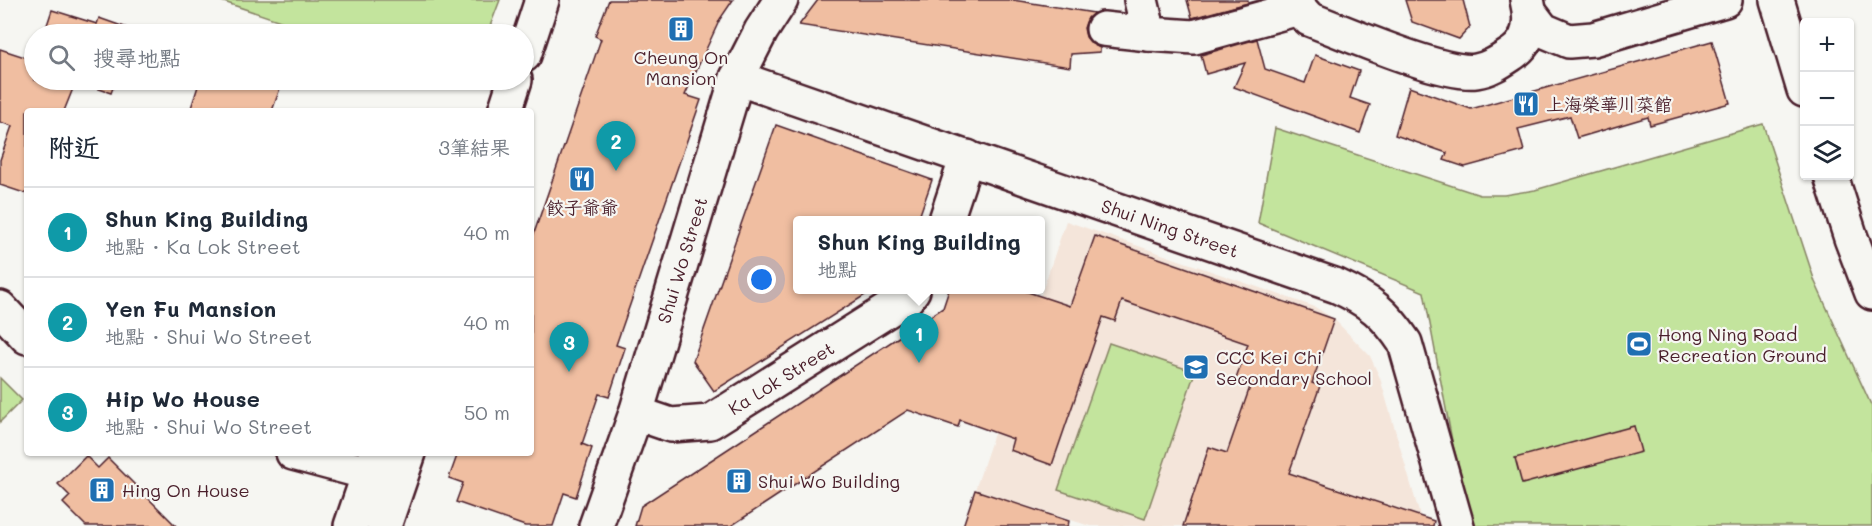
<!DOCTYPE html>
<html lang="zh-TW">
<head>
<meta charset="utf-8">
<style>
  :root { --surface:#fff; --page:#f6f6f7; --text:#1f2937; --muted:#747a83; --line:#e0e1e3; --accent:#0b8043 }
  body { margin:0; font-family:Mali,"LXGW WenKai TC",sans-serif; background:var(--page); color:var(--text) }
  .controls { position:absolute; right:18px; top:18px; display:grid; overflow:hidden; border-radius:6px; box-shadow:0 2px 4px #0004 }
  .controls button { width:54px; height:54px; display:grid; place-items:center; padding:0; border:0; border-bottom:2px solid var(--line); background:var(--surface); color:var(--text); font:30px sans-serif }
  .you { position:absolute; left:762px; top:280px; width:21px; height:21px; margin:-15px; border:4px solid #fff; border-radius:50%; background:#1a73e8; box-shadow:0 0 0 9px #1a73e833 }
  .badge { display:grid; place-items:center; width:39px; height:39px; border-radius:50%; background:var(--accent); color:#fff; font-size:20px; font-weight:700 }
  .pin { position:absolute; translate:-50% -50px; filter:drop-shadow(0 2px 3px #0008) }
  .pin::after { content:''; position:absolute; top:32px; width:21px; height:18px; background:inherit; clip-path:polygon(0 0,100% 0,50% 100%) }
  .popup { position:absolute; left:793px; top:216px; width:252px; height:78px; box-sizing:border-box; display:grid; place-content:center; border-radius:6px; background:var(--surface); filter:drop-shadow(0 2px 4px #0005); font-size:20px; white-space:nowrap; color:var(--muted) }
  .popup b { font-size:22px; color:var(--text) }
  .popup::after { content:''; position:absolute; left:50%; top:100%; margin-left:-12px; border:12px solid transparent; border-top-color:var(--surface) }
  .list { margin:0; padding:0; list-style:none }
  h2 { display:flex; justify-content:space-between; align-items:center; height:78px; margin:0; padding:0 24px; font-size:26px }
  h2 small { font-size:20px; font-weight:400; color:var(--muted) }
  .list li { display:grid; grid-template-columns:39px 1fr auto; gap:18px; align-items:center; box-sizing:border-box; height:90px; padding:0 24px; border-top:2px solid var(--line) }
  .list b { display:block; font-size:22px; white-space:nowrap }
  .list p { margin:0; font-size:20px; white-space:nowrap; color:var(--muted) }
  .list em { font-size:20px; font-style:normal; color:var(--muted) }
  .icon { flex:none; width:33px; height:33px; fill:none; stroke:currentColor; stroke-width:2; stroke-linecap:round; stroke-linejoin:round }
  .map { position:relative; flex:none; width:1872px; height:526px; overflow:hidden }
  .search { position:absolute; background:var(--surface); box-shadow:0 2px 4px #0004; left:24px; top:24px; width:510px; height:66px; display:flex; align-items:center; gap:15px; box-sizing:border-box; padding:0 21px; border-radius:33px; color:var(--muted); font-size:22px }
  .panel { position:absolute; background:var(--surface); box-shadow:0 2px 4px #0004; left:24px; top:108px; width:510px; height:348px; border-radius:6px }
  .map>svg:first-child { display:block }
  .built { fill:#f4e5da }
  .green { fill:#c3e49d; stroke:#868264; stroke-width:1.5 }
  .building { fill:#f0bea1; stroke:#4a1f2b; stroke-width:1.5 }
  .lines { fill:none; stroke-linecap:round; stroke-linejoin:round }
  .minor-casing { stroke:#4a1f2b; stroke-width:38 }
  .secondary-casing { stroke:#4a1f2b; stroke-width:38 }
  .minor { stroke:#f6f6f2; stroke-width:33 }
  .secondary { stroke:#f6f6f2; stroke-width:33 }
  .labels { text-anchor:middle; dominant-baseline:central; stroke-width:4.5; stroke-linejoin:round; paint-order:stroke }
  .poi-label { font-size:18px; fill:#4a1f2b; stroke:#f6f6f2; text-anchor:start }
  .street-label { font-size:18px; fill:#4a1f2b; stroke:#f6f6f2 }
</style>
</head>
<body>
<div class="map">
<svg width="1872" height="526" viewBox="0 0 1872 526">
  <rect width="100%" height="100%" fill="#f6f6f2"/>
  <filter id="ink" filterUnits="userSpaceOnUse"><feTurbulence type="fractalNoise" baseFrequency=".0167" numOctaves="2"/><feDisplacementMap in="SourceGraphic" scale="12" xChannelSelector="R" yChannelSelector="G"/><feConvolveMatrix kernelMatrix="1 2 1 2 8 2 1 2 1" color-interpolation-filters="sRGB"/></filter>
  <g filter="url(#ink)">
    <path class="built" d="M1066,221L1315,307L1334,319L1370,356L1380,378L1423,526H1090L975,490Z"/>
    <g class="green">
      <path d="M218,0H500L487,34H319Z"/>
      <path d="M1763,124L1815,282L1872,407V526H1475L1453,446L1424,292L1258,223L1275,128L1480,195H1504L1535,190Z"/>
      <path d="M1109,343L1195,372L1145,519L1058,490Z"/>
      <path d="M0,378L22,400L0,422Z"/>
    </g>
    <g class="building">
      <path d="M609,0H733L720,19L685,95L701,100L616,345L625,348L609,397L599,394L582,444L592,448L576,497L564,493L553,526H525L456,502L463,483L449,478L458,453H531V242L601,39L595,36Z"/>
      <path d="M818,0H1013L1094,13L1088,18L1084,28L1086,37L1092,44L1100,48V52L1071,54L1070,67L799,25Z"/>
      <path d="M1187,0H1248V3L1192,18Z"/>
      <path d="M1405,0H1463L1470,27L1459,39L1412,22Z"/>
      <path d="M52,10L97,24L99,18L133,30L131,34H44Z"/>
      <path d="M1257,39L1265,69L1305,83L1315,55L1359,71L1350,98L1370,105L1360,133L1234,87L1245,63L1206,74L1201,55Z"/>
      <path d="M1712,41L1730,103L1650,125L1648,117L1577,138L1570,116L1518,129L1524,151L1465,167L1444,160L1447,153L1395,135L1409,87L1471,109Z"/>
      <path d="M0,49L34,60V80H116L111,93L76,81L64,111H27V194L0,185V160L12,126L0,122Z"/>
      <path d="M200,80H283L272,111H190Z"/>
      <path d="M776,125L932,180L918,220H798V290H873L714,391L693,361Z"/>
      <path d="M1095,236L1334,319L1312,383L1320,386L1289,473L1434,521L1433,526H1183L1209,447L1227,453L1251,384L1236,379L1248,344L1122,301L1115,321L1103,317L1052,465L1010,450L1013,439L960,420L958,427L908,410L731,526H635L641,506L943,308L949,290H1022L1070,306Z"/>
      <path d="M1634,426L1641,452L1522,484L1515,458Z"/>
      <path d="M86,456L98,468L108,458L176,526H86L63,503L70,496L58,484Z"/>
      <path d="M975,490L1069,521L1068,526H963Z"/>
    </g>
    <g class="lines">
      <defs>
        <g id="minor">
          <path d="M1141,0L1149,34L1194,37L1299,8"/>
          <path d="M1296,0L1299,8L1309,19C1344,32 1444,76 1476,71C1490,69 1501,61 1513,53C1531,41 1532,20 1527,0"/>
          <path d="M1530,13L1543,30L1569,41L1593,39L1725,0"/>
          <path d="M1103,29L1149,34"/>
          <path d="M737,78L1337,286C1370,301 1385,313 1405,343L1457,526"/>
          <path d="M946,220L967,157"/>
          <path d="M0,308L27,337"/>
          <path d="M636,413L671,425L710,422L907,298L913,290"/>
          <path d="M293,453L398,481"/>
          <path d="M596,526L636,413L737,78L761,31L781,0"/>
        </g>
        <g id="secondary">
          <path d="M1777,0L1804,90"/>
          <path d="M524,55L542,0"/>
          <path d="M505,111L515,80"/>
          <path d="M1831,176L1851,238L1872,293"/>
          <path d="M351,526L376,453"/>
          <path d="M384,526L409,453"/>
        </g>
      </defs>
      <use href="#minor" class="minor-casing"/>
      <use href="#secondary" class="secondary-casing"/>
      <use href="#minor" class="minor"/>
      <use href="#secondary" class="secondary"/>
    </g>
  </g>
  <defs>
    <symbol id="building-square" viewBox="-11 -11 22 22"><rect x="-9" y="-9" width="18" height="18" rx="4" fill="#1f6fb2" stroke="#f6f6f2"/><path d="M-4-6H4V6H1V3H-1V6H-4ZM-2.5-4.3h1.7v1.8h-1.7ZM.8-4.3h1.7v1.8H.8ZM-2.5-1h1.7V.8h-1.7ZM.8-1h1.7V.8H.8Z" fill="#fff"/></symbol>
    <symbol id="restaurant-square" viewBox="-11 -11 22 22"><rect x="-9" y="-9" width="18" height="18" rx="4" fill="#1f6fb2" stroke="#f6f6f2"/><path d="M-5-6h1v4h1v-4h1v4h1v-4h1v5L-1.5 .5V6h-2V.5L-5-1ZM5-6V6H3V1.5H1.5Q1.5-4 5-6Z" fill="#fff"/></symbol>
    <symbol id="stadium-square" viewBox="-11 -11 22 22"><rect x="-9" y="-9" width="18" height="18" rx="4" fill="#1f6fb2" stroke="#f6f6f2"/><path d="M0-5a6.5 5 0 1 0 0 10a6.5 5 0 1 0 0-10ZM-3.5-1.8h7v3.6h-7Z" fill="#fff"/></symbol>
    <symbol id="school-square" viewBox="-11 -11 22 22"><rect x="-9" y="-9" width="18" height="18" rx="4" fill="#1f6fb2" stroke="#f6f6f2"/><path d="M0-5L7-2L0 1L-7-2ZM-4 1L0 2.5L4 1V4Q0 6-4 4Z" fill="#fff"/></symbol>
  </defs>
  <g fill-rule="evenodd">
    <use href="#building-square" x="666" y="14" width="30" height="30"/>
    <use href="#restaurant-square" x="1511" y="89" width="30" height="30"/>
    <use href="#restaurant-square" x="567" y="164" width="30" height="30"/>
    <use href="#stadium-square" x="1624" y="329" width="30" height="30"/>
    <use href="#school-square" x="1181" y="352" width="30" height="30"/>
    <use href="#building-square" x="724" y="466" width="30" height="30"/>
    <use href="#building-square" x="87" y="475" width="30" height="30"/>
  </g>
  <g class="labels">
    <g class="poi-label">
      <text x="681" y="57" text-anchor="middle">Cheung On<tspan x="681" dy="21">Mansion</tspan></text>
      <text x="1546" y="104">上海榮華川菜館</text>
      <text x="582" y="207" text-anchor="middle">餃子爺爺</text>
      <text x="1658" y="334">Hong Ning Road<tspan x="1658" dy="21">Recreation Ground</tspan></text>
      <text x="1216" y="357">CCC Kei Chi<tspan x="1216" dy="21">Secondary School</tspan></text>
      <text x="758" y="481">Shui Wo Building</text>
      <text x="122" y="490">Hing On House</text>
    </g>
    <g class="street-label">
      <text transform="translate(1170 228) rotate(19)">Shui Ning Street</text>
      <text transform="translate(682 260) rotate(-73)">Shui Wo Street</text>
      <text transform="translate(781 378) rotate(-32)">Ka Lok Street</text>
    </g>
  </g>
</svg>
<div class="controls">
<button>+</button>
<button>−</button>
<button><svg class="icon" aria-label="layers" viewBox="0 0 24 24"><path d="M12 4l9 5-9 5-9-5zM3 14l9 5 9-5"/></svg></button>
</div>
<div class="you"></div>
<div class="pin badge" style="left:919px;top:363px;background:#0f9aa8">1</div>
<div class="popup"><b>Shun King Building</b>地點</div>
<div class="pin badge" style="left:616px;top:171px;background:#0f9aa8">2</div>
<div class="pin badge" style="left:569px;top:372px;background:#0f9aa8">3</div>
<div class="search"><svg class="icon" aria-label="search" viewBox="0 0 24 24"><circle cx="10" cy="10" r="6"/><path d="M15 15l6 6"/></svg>搜尋地點</div>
<section class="panel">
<h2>附近<small>3筆結果</small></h2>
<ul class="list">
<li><span class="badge" style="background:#0f9aa8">1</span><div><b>Shun King Building</b><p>地點 · Ka Lok Street</p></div><em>40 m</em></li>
<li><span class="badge" style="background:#0f9aa8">2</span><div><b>Yen Fu Mansion</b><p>地點 · Shui Wo Street</p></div><em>40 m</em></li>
<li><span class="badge" style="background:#0f9aa8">3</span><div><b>Hip Wo House</b><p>地點 · Shui Wo Street</p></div><em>50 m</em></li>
</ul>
</section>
</div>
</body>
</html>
